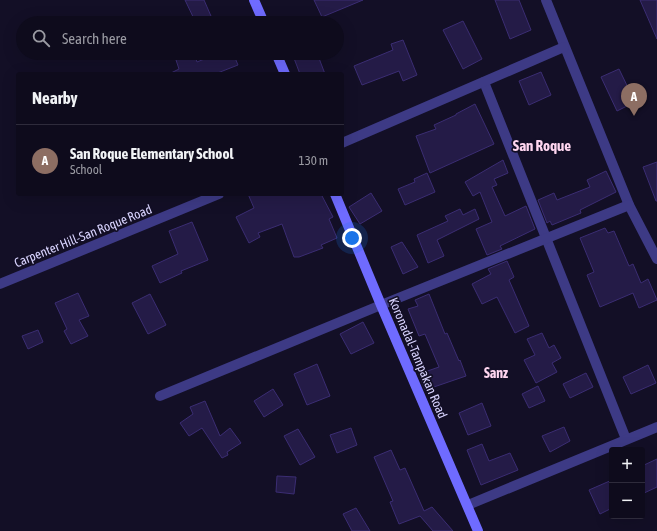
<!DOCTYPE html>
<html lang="en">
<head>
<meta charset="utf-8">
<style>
  :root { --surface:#0e0b1c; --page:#1c1929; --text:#f1f3f6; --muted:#9b9ba3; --line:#2e2b3b; --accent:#0b8043 }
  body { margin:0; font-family:"Asap Condensed",sans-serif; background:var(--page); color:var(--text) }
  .controls { position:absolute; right:12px; bottom:12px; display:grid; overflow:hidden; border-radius:4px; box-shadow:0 4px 16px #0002 }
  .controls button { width:36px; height:36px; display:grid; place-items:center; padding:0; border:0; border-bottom:1px solid var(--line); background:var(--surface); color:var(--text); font:20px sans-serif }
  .you { position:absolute; left:352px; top:238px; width:14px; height:14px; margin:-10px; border:3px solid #fff; border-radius:50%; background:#1a73e8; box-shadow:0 0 0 6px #1a73e833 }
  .badge { display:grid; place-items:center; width:26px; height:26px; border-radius:50%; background:var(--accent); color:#fff; font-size:13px; font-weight:700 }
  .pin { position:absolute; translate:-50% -33px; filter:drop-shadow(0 1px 2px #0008) }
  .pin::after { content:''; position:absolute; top:21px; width:14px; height:12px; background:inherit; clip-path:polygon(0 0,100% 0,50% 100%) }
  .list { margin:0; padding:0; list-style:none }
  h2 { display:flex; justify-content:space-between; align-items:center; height:52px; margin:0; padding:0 16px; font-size:17px }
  h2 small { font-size:13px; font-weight:400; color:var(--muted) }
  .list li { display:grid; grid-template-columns:26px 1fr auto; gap:12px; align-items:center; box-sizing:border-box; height:72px; padding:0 16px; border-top:1px solid var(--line) }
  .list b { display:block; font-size:15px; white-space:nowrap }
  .list p { margin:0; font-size:13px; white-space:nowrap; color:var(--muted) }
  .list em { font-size:13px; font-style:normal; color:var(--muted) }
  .icon { flex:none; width:22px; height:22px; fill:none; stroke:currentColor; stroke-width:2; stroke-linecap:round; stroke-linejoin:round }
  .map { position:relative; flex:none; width:657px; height:531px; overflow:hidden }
  .search { position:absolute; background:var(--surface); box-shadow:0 4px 16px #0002; left:16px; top:16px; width:328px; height:44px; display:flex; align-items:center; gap:10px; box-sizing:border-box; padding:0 14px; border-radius:22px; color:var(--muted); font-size:15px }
  .panel { position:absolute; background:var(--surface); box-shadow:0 4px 16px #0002; left:16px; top:72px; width:328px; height:124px; border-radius:4px }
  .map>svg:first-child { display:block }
  .building { fill:#241b47; stroke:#3b2d73 }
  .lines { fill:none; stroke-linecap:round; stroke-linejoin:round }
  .minor { stroke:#3d3a85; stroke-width:10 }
  .tertiary { stroke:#3d3a85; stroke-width:10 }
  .secondary { stroke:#6f6bff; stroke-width:10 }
  .labels { text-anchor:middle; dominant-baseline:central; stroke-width:3.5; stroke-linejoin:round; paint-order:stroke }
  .street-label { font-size:13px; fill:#d9d4ff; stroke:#130f26 }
  .neighbourhood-label { font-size:14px; font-weight:bold; fill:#ffd6f0; stroke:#130f26 }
  .quarter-label { font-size:15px; font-weight:bold; fill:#ffd6f0; stroke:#130f26 }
</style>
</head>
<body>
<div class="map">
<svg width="657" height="531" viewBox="0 0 657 531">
  <rect width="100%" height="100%" fill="#130f26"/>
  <g class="building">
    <path d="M185,0H204L214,23H196Z"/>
    <path d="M314,0H363L322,17Z"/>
    <path d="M495,0H519L531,30L510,39Z"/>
    <path d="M640,0H657V39Z"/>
    <path d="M463,21L482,59L463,69L443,30Z"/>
    <path d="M403,40L417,75L403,81L399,71L362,85L354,66L393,50L391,44Z"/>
    <path d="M194,53L197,62L219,53H233L238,65L215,74H169L179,69L176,60Z"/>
    <path d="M292,53H317L325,74H300Z"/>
    <path d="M619,69L635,102L617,111L601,77Z"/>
    <path d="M541,72L551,95L529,105L519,81Z"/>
    <path d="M475,104L494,144L430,173L416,136L436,129L434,125L456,115V114Z"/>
    <path d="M503,160L508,173L494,179L497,185L492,187L505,216L526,206L535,229L500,246L502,249L487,255L476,229L492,222L480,192L473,196L465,182Z"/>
    <path d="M657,162V201H656L643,167Z"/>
    <path d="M606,171L616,192L580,210L581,213L552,225L550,221L547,223L538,200L554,193L557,200L590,187L587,180Z"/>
    <path d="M427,173L435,192L405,205L398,189L415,182L414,179Z"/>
    <path d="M371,193L382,211L360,224L349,207Z"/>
    <path d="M248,194H321L333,217L329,219L337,238L321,245L323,248L299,257H294L282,224L258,233L260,237L249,243L236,217L254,208Z"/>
    <path d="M460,209L463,215L475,209L479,219L437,240L444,256L428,263L417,235L448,221L445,216Z"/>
    <path d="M192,222L208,260L181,271L182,273L160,283L152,266L178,254L169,231Z"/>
    <path d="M605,228L608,233L614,231L629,266L633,264L641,283L648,279L657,300L639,308L633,293L600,307L587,275L594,272L580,238Z"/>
    <path d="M402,242L418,267L403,274L391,247Z"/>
    <path d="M507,261L514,277L509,280L529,326L515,333L497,297L482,304L472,284L491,274L488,269Z"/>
    <path d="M78,293L89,316L79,320L88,336L71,344L64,331L67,329L55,303Z"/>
    <path d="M150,294L166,325L148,334L132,303Z"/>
    <path d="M429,294L445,334L447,333L459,361L460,360L466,376L425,390L419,374L439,367L425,334L419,336L408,309L418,306L415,300Z"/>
    <path d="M363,322L374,343L351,354L340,334Z"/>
    <path d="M38,330L43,342L28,349L22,336Z"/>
    <path d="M542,333L549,348L554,345L561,358L552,363L557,372L536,383L524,360L535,355L527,339Z"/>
    <path d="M317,364L330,396L307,405L294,374Z"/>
    <path d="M648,365L656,383L631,394L623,377Z"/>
    <path d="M586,373L593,387L570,398L563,384Z"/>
    <path d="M538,386L545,401L529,408L522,394Z"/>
    <path d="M273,389L283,405L264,417L254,401Z"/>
    <path d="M205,401L220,436L230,428L241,443L227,452L228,455L222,458L202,428L189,436L180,423L193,414L190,407Z"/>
    <path d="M482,403L491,426L468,435L459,413Z"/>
    <path d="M564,427L570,441L550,452L542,436Z"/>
    <path d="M351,428L357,445L337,453L330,435Z"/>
    <path d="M298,429L315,457L300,465L284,436Z"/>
    <path d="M482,444L489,461L510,453L518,470L481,485L467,450Z"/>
    <path d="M391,450L400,470L405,468L424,511L432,507L453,531H433L420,516L399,524L390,502L393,501L374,457Z"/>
    <path d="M657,459V487L642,494V466Z"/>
    <path d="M277,476L296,477L294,494L276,492Z"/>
    <path d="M612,480V508L600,514L589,490Z"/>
    <path d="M356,508L370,531H352L343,514Z"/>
  </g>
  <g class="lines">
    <g class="minor">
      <path d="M546,0L629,205L657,259"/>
      <path d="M484,82L626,439"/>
      <path d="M342,143L564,47"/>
      <path d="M160,396L381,305L629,205"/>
      <path d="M468,505L657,427"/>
    </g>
    <path class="tertiary" d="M0,284L219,194"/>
    <g class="secondary">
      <path d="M254,0L264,23"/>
      <path d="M276,53L285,74"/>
      <path d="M335,194L381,305L478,531"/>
    </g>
  </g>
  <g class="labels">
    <g class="street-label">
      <text transform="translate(83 236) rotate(-22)">Carpenter Hill-San Roque Road</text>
      <text transform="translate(418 358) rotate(67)">Koronadal-Tampakan Road</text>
    </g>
    <g class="neighbourhood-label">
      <text x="496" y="373">Sanz</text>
    </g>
    <g class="quarter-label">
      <text x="542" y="145">San Roque</text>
    </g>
  </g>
</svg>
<div class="controls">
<button>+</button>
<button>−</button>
</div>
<div class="you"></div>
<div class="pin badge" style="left:634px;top:116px;background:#8d6e63">A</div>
<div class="search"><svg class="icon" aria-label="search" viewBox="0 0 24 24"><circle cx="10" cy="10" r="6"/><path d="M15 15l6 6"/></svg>Search here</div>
<section class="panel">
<h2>Nearby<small></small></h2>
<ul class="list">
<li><span class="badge" style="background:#8d6e63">A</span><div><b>San Roque Elementary School</b><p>School</p></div><em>130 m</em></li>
</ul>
</section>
</div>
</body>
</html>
